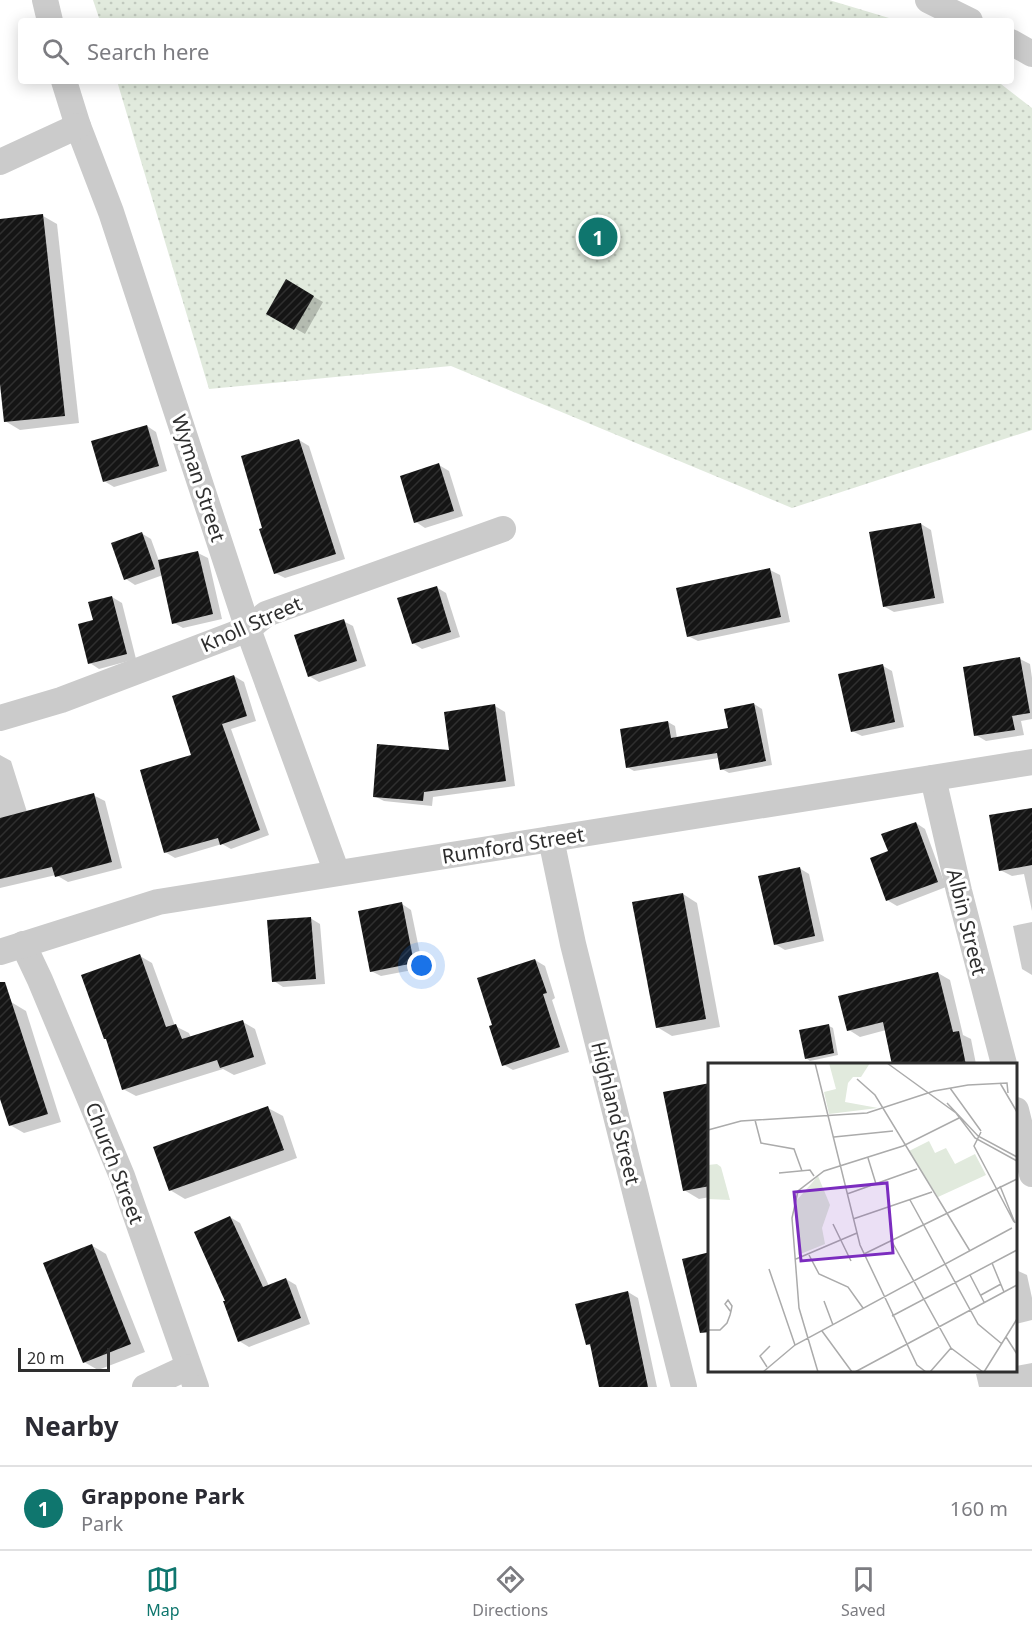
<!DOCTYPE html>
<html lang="en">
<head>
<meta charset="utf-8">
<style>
  :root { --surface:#fff; --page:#f2f2f3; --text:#2b2b33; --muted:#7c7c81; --line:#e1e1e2; --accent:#0f766e }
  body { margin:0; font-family:"Noto Sans",sans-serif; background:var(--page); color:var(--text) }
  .scale { position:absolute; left:18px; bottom:15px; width:92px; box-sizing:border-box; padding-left:6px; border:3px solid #2e2e2e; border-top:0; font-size:16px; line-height:21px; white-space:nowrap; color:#2e2e2e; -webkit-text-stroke:4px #fff; paint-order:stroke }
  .you { position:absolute; left:422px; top:966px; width:21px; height:21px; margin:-15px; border:4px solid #fff; border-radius:50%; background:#1a73e8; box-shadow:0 0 0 9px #1a73e833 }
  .badge { display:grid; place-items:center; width:39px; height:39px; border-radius:50%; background:var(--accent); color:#fff; font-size:20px; font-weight:700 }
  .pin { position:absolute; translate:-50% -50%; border:3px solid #fff; box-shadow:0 2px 6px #0006 }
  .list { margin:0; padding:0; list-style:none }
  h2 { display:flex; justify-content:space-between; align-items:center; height:78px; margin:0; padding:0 24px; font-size:26px }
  h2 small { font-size:20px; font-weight:400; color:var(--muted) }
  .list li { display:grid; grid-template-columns:39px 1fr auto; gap:18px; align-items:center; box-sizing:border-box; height:84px; padding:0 24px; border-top:2px solid var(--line) }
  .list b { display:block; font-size:22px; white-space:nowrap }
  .list p { margin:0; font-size:20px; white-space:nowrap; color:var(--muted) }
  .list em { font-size:20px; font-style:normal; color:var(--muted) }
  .icon { flex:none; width:33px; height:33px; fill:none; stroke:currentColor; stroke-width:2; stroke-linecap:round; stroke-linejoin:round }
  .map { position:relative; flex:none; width:1032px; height:1387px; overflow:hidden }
  .search { position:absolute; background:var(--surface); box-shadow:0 3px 15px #0003; left:18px; right:18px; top:18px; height:66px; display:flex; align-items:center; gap:15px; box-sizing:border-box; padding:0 21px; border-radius:6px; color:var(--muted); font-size:22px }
  .sheet { height:162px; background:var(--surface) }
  nav { display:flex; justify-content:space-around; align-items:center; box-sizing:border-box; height:84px; border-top:2px solid var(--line); background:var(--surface); font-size:16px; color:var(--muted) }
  nav a { display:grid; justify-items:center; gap:3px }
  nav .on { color:var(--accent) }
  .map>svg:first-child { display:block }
  .park { fill:url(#park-dots) }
  .shadow { fill:#0003 }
  .building { fill:url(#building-hatch) }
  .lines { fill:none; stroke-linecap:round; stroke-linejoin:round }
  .street { stroke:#cbcbcb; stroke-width:26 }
  .labels { text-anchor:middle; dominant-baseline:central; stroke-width:6; stroke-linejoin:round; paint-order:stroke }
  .street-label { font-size:20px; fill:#2e2e2e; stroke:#fff }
  .inset-road { fill:none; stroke:#ababab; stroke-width:1.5 }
  .view { fill:#7b2cbf; fill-opacity:0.15; stroke:#7b2cbf; stroke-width:3 }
  .inset-edge { fill:none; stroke:#2e2e2e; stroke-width:3 }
</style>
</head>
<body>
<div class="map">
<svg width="1032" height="1387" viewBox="0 0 1032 1387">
  <defs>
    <pattern id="park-dots" width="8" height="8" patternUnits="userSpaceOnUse" patternTransform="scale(1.5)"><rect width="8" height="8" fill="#e1eadd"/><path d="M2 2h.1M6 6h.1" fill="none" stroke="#c1c9be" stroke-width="1.8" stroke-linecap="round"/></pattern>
    <pattern id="building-hatch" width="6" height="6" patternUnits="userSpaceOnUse" patternTransform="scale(1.5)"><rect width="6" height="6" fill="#151515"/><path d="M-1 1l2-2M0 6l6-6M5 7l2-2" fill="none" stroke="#2f2f2f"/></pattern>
  </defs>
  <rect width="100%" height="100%" fill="#fff"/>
  <g class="park">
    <path d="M93,0H829L899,21H100Z"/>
    <path d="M117,81H997L1032,108V430L792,508L451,366L209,389Z"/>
  </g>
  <g class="shadow">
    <path d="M43,216L57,224L79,423L20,430L5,421L0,370V220Z"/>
    <path d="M286,281L323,302L305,334L268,313Z"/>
    <path d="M147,426L156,432L167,471L114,487L104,481Z"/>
    <path d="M299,440L309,446L345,559L285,578L275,573L264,529Z"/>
    <path d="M439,465L449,471L463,516L425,528L416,522Z"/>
    <path d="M921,524L931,530L944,603L894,612L885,607Z"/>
    <path d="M141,533L151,539L159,561L198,553L208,558L222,619L183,628L174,623L163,575L135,585L126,579L113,544Z"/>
    <path d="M770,570L780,575L790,622L698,641L688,636Z"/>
    <path d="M436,587L446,593L460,637L422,649L413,643Z"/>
    <path d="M112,597L122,603L136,659L99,669L90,663L95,621Z"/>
    <path d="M343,621L353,626L366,666L319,682L309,676Z"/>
    <path d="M1020,659L1030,664L1032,678V719L1021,721L1024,735L986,741L976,735Z"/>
    <path d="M883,666L892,671L904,727L862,736L852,731Z"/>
    <path d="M234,676L244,682L256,721L231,729L269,835L231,849L222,844L175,858L165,852L193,756Z"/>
    <path d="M754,704L762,709L772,765L729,773L722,769L719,758L634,771L627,767L668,722L675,726L677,738L730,729Z"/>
    <path d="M495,706L505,712L515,786L433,797L432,806L384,801L374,796L451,752Z"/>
    <path d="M0,755L11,761L27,812L93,795L105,801L122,868L68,882L56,875L0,888Z"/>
    <path d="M1032,809V911L1024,874L1012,876L1000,870Z"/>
    <path d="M916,823L925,829L946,887L897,906L887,900L889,852Z"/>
    <path d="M799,868L809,874L824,941L785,950L775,944Z"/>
    <path d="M683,894L697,903L720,1027L672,1036L657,1027Z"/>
    <path d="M402,904L411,910L423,968L381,976L371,971Z"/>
    <path d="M310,918L320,924L325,984L283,987L274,981Z"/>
    <path d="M1032,922V975L1022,969L1013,926Z"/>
    <path d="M140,956L152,963L175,1026L189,1033L191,1038L243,1022L255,1029L266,1064L234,1075L223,1069L136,1096L123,1089L108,1040Z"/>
    <path d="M535,960L545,966L555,998L552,1000L569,1052L513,1070L504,1065Z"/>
    <path d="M938,973L950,980L963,1035L971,1039L976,1064H893L886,1030L860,1037L849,1030Z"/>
    <path d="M11,1002L26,1011L61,1122L24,1133L10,1125L0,1094V1006Z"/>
    <path d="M829,1026L833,1028L838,1055L810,1061L806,1058Z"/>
    <path d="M710,1084V1197L699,1199L684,1190Z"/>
    <path d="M268,1108L283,1116L297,1158L185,1199L170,1190Z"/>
    <path d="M230,1217L240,1223L269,1286L286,1279L296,1285L310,1324L249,1347L239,1341L227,1301Z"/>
    <path d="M91,1245L106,1254L145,1352L98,1370L84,1362Z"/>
    <path d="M1016,1270L1027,1275L1032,1298V1320L1016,1324Z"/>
    <path d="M628,1292L638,1298L657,1387H601L592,1347L587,1344Z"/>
    <path d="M1032,1363V1387H979L976,1374L992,1370H1016V1366Z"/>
  </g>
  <g class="building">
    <path d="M43,214L65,416L4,422L0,384V219Z"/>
    <path d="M286,279L314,296L294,330L266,314Z"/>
    <path d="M147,425L159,466L103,482L91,441Z"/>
    <path d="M299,439L336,554L274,574L259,529L262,528L241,456Z"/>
    <path d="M439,463L454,511L414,523L400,476Z"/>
    <path d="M921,523L935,598L883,607L869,532Z"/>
    <path d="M142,532L155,569L124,580L111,543Z"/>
    <path d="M198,551L213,614L172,624L158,560Z"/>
    <path d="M770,568L781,617L687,637L676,588Z"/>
    <path d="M437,586L451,632L412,644L397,598Z"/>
    <path d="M112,596L127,654L88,664L78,624L93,620L88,602Z"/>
    <path d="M344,619L357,661L308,677L294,635Z"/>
    <path d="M1020,657L1030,713L1012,716L1015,730L974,736L963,667Z"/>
    <path d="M883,664L895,722L851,732L838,674Z"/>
    <path d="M234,675L247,716L222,724L260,830L220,845L218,838L164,853L140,770L191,755L172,696Z"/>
    <path d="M754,703L766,761L720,770L717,753L626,768L620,729L668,721L671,738L728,728L724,709Z"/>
    <path d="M495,704L506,781L424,792L423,801L373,797L377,744L449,750L444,712Z"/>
    <path d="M94,793L112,862L55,877L52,867L0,879V818Z"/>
    <path d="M1032,808V865L999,871L989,815Z"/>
    <path d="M916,822L938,882L886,901L870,858L888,851L881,834Z"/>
    <path d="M800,867L815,936L774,945L758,876Z"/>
    <path d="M683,893L706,1019L656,1028L632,902Z"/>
    <path d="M402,902L414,963L370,972L358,911Z"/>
    <path d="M311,917L316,979L272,982L267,920Z"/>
    <path d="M140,954L166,1027L176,1024L182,1039L243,1020L254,1057L220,1068L217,1060L122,1090L106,1039H104L81,975Z"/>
    <path d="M535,959L547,993L543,994L560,1047L502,1066L489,1026L492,1025L477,978Z"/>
    <path d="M938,972L953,1032L959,1031L966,1065H892L883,1022L847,1031L838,996Z"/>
    <path d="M0,982H5L48,1114L9,1126L0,1099Z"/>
    <path d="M829,1024L834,1053L805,1059L799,1030Z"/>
    <path d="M710,1083V1186L683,1191L663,1092Z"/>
    <path d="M268,1106L284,1150L169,1191L153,1147Z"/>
    <path d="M230,1216L263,1287L286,1278L301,1318L238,1342L223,1301H225L194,1232Z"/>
    <path d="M92,1244L131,1344L83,1363L43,1263Z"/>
    <path d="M710,1252V1332L700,1333L682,1259Z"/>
    <path d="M628,1291L648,1387H599L590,1344L586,1345L575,1304Z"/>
  </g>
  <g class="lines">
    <g class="street">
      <path d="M45,0L50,21"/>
      <path d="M928,0L970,21"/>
      <path d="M1011,42L1032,54"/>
      <path d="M64,81L78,126L111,212L248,629L337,873"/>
      <path d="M0,162L78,126"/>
      <path d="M0,718L61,700L248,629L266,614L503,529"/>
      <path d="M933,778L959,891L1004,1064"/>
      <path d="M551,839L573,944L684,1387"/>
      <path d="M23,944L40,980L122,1176L196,1387"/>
      <path d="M0,952L158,902L1032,762"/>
      <path d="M1016,1110L1032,1174"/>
      <path d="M145,1387L188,1367"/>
    </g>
  </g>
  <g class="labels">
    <g class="street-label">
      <text transform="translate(199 478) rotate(72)">Wyman Street</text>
      <text transform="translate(251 624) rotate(-24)">Knoll Street</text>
      <text transform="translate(513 845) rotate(-9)">Rumford Street</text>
      <text transform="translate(967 922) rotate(76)">Albin Street</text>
      <text transform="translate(616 1113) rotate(76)">Highland Street</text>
      <text transform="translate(115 1163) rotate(69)">Church Street</text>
    </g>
  </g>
  <g transform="translate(708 1063)">
    <rect width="309" height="309" fill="#fff"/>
    <path d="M9,101L13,104L22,137L0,136V102Z" fill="#e1eadd"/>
    <path d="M221,78L227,90L238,85L247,101L267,91L278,112L230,134L201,88Z" fill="#e1eadd"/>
    <path d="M121,0H162L153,14H145L140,20L137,39L170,45L121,51L116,29L128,26ZM110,113L122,142L114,165L117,181L90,192L89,137Z" fill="#e1eadd"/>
    <path class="inset-road" d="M107,0L152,182L209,302L218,309M179,0L248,50L267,75L309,98M149,16L167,32L262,188M292,20L309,49M242,25L273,68M239,40L270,73L309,94M47,57L53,80L86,86L94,108M0,67L33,58L159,50L226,28L260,22L299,20L300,30M273,69L266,83L306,159M126,74L185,68M160,95L168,121M71,110L102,107L106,113M292,123L307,160M139,131L209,106M202,137L270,261L294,281M145,156L224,129M125,161L143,198M183,177L243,285L275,309M156,191L309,116M101,192L111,211L140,224L155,245M88,196L149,170M284,200L296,229M61,206L87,282M262,212L276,239M273,232L293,221M116,238L125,262M184,253L309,187M0,267H12L19,260L22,252L23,248L24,243L20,237L17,241L23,249M114,268L144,309M298,274L309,291M59,304L52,293L62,283M55,309L87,282L304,165M110,309L91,245L84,155L90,128L116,108L195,83L251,55M147,309L309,222M222,309L243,285M276,309L309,256"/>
    <path class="view" d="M179,120L185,190L93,198L86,129Z"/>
    <rect width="309" height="309" class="inset-edge"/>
  </g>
</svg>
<div class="scale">20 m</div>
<div class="you"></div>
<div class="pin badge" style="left:598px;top:237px">1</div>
<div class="search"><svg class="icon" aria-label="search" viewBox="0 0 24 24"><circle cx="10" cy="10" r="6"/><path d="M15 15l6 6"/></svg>Search here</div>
</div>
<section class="sheet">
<h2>Nearby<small></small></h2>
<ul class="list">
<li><span class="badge">1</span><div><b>Grappone Park</b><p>Park</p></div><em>160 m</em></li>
</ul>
</section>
<nav>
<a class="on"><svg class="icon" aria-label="map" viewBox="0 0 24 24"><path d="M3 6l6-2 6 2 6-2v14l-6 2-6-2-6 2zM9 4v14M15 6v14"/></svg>Map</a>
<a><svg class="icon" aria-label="directions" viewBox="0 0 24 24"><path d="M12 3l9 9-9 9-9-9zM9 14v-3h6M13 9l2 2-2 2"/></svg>Directions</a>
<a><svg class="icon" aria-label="saved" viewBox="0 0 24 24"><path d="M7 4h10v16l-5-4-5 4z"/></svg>Saved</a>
</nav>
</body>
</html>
